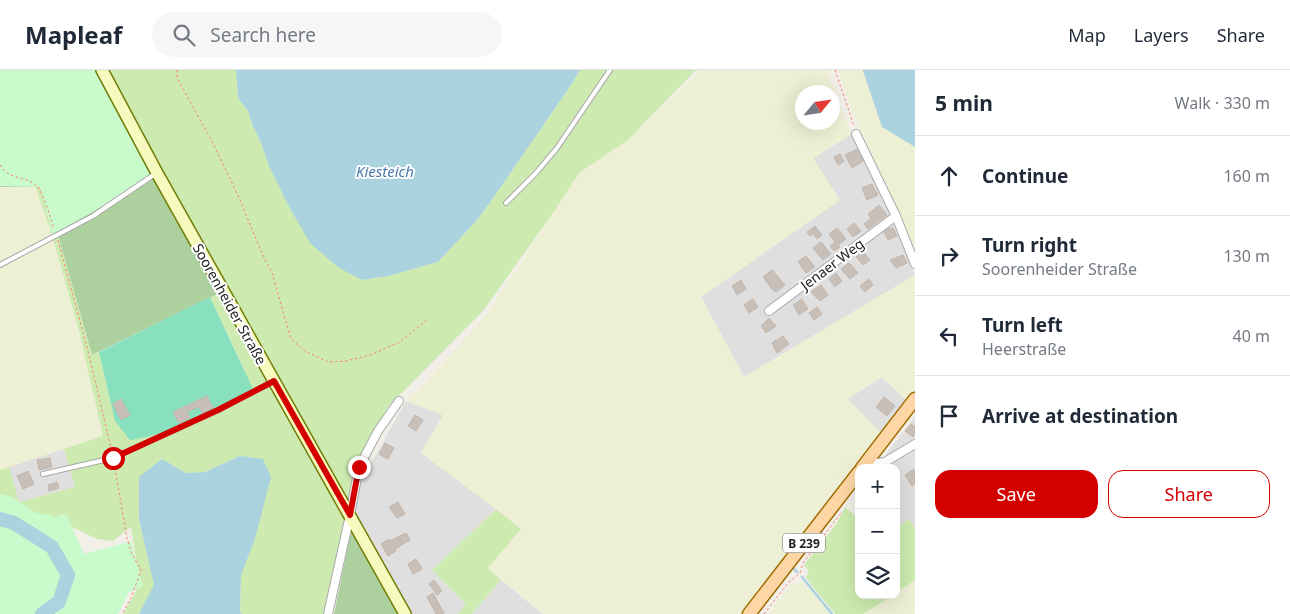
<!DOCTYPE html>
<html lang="en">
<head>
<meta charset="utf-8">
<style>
  :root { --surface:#fff; --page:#f6f6f7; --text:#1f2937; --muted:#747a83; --line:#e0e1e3; --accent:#d40000 }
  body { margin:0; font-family:"Noto Sans",sans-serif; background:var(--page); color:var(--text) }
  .controls { position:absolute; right:15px; bottom:15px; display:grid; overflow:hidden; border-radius:10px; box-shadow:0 5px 20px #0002 }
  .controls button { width:45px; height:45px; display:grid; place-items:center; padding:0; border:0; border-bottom:1px solid var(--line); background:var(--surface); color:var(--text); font:25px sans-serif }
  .compass { position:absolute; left:795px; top:15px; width:45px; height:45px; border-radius:50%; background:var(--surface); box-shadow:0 5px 20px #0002; rotate:61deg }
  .stop { position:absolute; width:15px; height:15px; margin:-11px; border:4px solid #d40000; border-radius:50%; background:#fff }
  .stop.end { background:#d40000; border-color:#fff; box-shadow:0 1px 5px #0008 }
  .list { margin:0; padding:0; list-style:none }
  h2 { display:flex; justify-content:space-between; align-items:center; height:65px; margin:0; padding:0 20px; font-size:21px }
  h2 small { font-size:16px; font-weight:400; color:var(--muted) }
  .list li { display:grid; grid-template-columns:32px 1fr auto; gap:15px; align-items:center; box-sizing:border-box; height:80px; padding:0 20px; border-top:1px solid var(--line) }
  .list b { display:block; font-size:19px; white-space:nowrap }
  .list p { margin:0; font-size:16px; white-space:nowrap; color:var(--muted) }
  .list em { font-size:16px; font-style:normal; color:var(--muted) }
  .actions { display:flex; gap:10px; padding:15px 20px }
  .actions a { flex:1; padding:11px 0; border:1px solid var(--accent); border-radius:15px; text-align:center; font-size:18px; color:var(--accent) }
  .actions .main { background:var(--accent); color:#fff }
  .icon { flex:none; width:28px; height:28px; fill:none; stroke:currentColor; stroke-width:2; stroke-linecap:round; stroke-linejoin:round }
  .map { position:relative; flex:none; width:915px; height:544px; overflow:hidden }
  header { display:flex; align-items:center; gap:30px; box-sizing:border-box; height:70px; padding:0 25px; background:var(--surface); border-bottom:1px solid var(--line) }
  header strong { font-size:24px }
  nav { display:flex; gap:28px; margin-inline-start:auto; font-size:18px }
  .search { width:350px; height:45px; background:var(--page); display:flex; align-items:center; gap:12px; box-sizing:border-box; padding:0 18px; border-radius:28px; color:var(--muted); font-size:19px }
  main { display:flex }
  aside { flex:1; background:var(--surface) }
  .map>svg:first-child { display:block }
  .residential { fill:#e0dfdf }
  .farmland { fill:#eef0d5; fill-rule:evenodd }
  .grass { fill:#cdebb0 }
  .forest { fill:#add19e }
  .park { fill:#c8facc }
  .pitch { fill:#88e0be }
  .water { fill:#aad3df }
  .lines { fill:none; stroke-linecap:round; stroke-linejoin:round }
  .stream { stroke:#aad3df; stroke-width:2.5 }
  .river { stroke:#aad3df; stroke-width:14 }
  .building { fill:#c7bfb8; stroke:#c4b6ab }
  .lane-casing { stroke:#a9a9a9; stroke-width:6 }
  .street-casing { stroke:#a9a9a9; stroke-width:10 }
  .secondary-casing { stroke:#707d05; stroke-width:14 }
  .primary-casing { stroke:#a06b00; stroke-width:15 }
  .path { stroke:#fa8072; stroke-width:1; stroke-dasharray:2.5 2.5; stroke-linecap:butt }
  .lane { stroke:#fff; stroke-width:4 }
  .street { stroke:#fff; stroke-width:8 }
  .secondary { stroke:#f7fabf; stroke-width:11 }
  .primary { stroke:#fcd6a4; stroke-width:12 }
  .route { stroke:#d40000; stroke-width:6 }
  .labels { text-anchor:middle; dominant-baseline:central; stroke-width:4; stroke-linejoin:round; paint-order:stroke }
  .shield { fill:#fff; stroke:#646464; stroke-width:1 }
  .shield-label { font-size:12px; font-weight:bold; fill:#222 }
  .street-label { font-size:14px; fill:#222; stroke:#fff }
  .water-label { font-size:15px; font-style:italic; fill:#4a7aab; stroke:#fff }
</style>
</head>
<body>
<header>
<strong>Mapleaf</strong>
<div class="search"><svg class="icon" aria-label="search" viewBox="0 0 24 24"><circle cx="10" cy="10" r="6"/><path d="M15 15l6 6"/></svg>Search here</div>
<nav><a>Map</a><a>Layers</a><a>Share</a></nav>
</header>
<main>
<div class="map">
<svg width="915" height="544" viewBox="0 0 915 544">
  <rect width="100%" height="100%" fill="#f2efe9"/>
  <g class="residential">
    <path d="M851,64L885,133L915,205L744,307L701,227L839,130L813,88Z"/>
    <path d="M882,307L906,330L881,363L847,329Z"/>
    <path d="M406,331L443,345L421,383L496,439L432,500L466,534L458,544H412L355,440L358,417Z"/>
    <path d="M915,346V458L909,449L896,458V398H876Z"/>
    <path d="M64,379L76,417L18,432L9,397Z"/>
    <path d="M501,510L543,544H472Z"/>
  </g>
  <g class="farmland">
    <path d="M702,0H827L851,64L813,89L840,130L701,227L744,307L915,205V318L906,330L882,307L848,329L881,363L742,544H543L488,498L521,458L421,383L443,345L406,331L427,311L488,243L579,103L628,70ZM802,22H832V52H802Z"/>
    <path d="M838,0H915V179L859,59Z"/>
    <path d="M35,116L52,165L0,193V117Z"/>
    <path d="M53,169L79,261L103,366L0,400V197Z"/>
    <path d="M915,510V544H863L893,525H896V523Z"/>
    <path d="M803,512L830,544H768L792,514Z"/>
  </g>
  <g class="grass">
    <path d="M107,0H236L238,28L248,41L252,54L261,73L362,210L388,206L438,192L477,150L489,134L573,12L580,0H696L628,70L579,103L555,140L483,241L388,337L358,392L349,435L126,36Z"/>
    <path d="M35,116H41L56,158L92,285L99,282L108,321L245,301L210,227L219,223L267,312L346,444L323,544H242L240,542L241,505L255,468L240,386L205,402L186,403L161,389L139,449L155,515L139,544H123L140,514L131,457L113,471L97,469L66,454L0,437V400L9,397L19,432L75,417L64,379L103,366L79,261L52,165Z"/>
    <path d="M845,437L859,449V525H893L863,544H835L806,508L809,501L804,495L806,492L837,453Z"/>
    <path d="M496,439L521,459L488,498L501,510L472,544H458L466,534L432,500Z"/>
    <path d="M909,449L915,458V510L896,523V458Z"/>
  </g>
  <g class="forest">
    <path d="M109,22L219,223L92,285L56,158L41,117H0V74Z"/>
    <path d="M352,457L400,544H334Z"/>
  </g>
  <g class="park">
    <path d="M0,0H96L154,106L53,165L40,117L0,116Z"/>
    <path d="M0,424L12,427L36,443L51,445L52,448L66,443L84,484L131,471L143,517L129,522L118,544H0Z"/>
  </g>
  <path class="pitch" d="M210,227L253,319C214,340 174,364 130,370L115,351L99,282Z"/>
  <g class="water">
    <path d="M236,0H580L573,12L489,134L477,150L438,192L388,206L362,210L339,198L310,173L287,133L269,96L261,73L252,54L248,41L238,28Z"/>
    <path d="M863,0H915V77L882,57L863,1Z"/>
    <path d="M240,386L263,389L271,407L255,469L241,505L240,542L242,544H139L154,515L139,449V407L162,389L186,403L205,402Z"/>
  </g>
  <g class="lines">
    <g class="stream">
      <path d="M794,499L797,502"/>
      <path d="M802,507L832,544"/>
    </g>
    <path class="river" d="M0,449L14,453L52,477L68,505L59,532L42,544"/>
  </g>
  <g class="building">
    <path d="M857,79L863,91L852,98L845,85Z"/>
    <path d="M840,84L844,91L838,95L834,87Z"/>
    <path d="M872,114L878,125L867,130L862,118Z"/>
    <path d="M879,135L887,145L868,159L864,154L871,148L868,144Z"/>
    <path d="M854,153L861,161L853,167L847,159Z"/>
    <path d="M815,156L822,165L817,169L813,164L810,166L807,162Z"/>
    <path d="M888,157L889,159L893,158L897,166L888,170L884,162L886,161V159Z"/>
    <path d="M837,158L846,169L838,175L840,177L834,181L830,176L835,172L829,164Z"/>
    <path d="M821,172L831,184L823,190L813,178Z"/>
    <path d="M863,182L870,190L863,195L856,187Z"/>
    <path d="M903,185L907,193L896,198L890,190Z"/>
    <path d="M806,186L815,197L806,203L798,192Z"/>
    <path d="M849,193L858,203L850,209L841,199Z"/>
    <path d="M772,200L785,215L776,222L772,219L763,207Z"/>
    <path d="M836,203L842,211L835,217L829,209Z"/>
    <path d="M869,209L873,215L865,222L860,216Z"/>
    <path d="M741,210L746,219L737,225L732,216Z"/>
    <path d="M821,215L828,225L820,231L811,222Z"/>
    <path d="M753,229L758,237L749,243L744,235Z"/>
    <path d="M802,229L808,239L799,245L793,235Z"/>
    <path d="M817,237L822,244L814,250L809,243Z"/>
    <path d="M769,248L776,256L766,263L761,256Z"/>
    <path d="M783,266L789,274L777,283L772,273L776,270V271Z"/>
    <path d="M207,326L213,338L202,343L199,337L187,342L190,348L179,353L173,342Z"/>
    <path d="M884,327L895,336L887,346L876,337Z"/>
    <path d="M121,329L130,345L121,350L113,334Z"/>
    <path d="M415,345L423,350L416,361L408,356Z"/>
    <path d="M911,354L915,357V364L913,367L905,361Z"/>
    <path d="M385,373L394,378L388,389L379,384Z"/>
    <path d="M50,388L52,397L39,400L37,390Z"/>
    <path d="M914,399L915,401V414L912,416L905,405Z"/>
    <path d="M28,401L34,414L23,419L17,406Z"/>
    <path d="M57,412L59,418L49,421L48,415Z"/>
    <path d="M398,432L405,444L397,448L389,437Z"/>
    <path d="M406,463L410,470L402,475L398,467Z"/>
    <path d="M398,467L402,475L395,479L396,481L388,486L381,474L389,469L390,471Z"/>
    <path d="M416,489L422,499L413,504L408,494Z"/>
    <path d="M434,510L442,521L437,525L429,514Z"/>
    <path d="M433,523L444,543L442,544H436L427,527Z"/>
  </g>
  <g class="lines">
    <defs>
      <g id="lane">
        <path d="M506,133L536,103L557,78L610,0"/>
        <path d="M0,195L93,146L155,104"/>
        <path d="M43,404L113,388L218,340L272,312"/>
      </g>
      <g id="street">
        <path d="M856,64L896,146L915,194"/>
        <path d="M769,241L896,146"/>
        <path d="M876,393L885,392L915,374"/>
        <path d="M328,544L350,445L359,397L378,361L399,331"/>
      </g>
      <path id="secondary" d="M102,0L157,103L405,544"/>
      <g id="primary">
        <path d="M862,398L915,329"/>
        <path d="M749,544L859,402"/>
      </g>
    </defs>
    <use href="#lane" class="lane-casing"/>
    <use href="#street" class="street-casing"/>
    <use href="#secondary" class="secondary-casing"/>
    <use href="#primary" class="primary-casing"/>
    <g class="path">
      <path d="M177,0V8L214,75L240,130L261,181L272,203L291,269L305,281L328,292L346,291L370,285L400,272L428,249"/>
      <path d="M835,0L854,56"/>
      <path d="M0,95C10,111 25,105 37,116C43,121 51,150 54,159"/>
      <path d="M58,170L87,277L112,382"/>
      <path d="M114,393L127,468L131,482L141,500L131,528L122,544"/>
      <path d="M764,544L788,513L800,503L803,493L841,443"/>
    </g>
    <use href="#lane" class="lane"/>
    <use href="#street" class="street"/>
    <use href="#secondary" class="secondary"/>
    <use href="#primary" class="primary"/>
  </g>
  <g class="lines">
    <path class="route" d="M113,388L218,340L274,311L350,445L359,397"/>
  </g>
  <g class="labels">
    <rect class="shield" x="783" y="463.5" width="42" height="19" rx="4"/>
    <g class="shield-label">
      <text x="804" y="473">B 239</text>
    </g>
    <g class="street-label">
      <text transform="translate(832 194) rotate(-37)">Jenaer Weg</text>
      <text transform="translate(230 234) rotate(61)">Soorenheider Straße</text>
    </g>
    <g class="water-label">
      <text x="385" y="101">Kiesteich</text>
    </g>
  </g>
</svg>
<div class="controls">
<button>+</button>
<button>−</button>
<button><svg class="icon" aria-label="layers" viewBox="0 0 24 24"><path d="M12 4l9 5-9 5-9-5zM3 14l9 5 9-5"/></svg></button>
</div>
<svg class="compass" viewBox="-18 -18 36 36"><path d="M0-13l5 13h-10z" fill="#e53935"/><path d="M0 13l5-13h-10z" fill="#747a83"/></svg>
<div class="stop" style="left:113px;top:388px"></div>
<div class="stop end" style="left:359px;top:397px"></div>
</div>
<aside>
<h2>5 min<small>Walk · 330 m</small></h2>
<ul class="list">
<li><svg class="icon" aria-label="ahead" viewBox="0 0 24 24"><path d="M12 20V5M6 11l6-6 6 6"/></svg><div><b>Continue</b></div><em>160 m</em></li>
<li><svg class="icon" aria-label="right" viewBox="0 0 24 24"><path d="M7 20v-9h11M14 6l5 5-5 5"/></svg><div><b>Turn right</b><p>Soorenheider Straße</p></div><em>130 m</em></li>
<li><svg class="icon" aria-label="left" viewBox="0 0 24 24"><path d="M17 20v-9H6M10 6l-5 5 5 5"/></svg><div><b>Turn left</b><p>Heerstraße</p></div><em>40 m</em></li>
<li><svg class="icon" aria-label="arrive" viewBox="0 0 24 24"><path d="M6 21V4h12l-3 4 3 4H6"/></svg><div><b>Arrive at destination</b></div></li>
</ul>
<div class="actions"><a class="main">Save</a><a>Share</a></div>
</aside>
</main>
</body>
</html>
